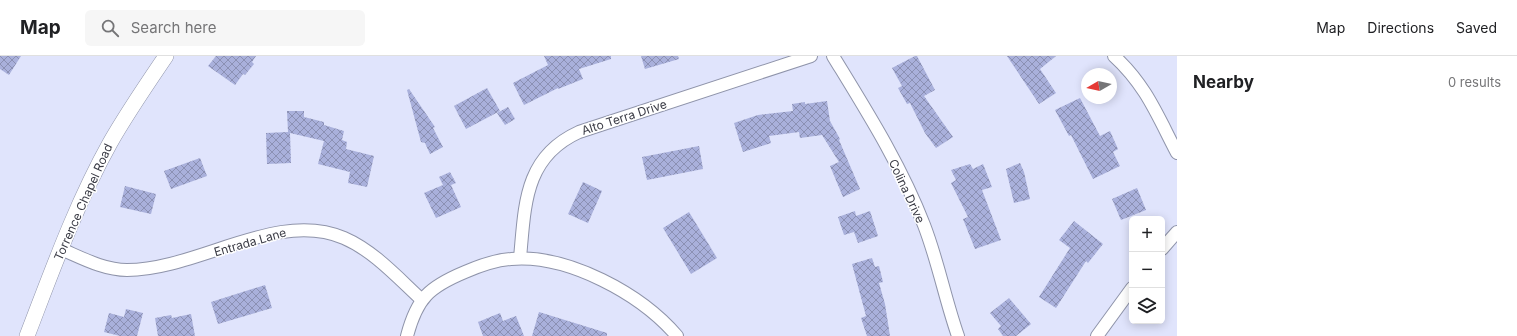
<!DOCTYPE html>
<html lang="en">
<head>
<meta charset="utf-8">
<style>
  :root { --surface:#fff; --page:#f6f6f6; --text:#202124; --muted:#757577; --line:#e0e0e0 }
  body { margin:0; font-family:Inter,sans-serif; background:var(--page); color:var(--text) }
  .controls { position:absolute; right:12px; bottom:12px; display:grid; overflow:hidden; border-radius:6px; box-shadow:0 2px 10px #0003 }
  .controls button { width:36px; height:36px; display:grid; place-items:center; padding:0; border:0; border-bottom:1px solid var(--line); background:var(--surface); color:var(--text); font:20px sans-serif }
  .compass { position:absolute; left:1081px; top:12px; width:36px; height:36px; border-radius:50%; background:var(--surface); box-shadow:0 2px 10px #0003; rotate:261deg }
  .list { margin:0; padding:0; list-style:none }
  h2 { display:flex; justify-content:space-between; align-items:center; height:52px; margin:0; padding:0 16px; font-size:17px }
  h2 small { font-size:13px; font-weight:400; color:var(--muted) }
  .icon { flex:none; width:22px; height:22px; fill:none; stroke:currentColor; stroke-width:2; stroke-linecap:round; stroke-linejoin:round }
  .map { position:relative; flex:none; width:1177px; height:280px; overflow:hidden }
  header { display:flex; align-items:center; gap:24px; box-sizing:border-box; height:56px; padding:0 20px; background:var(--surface); border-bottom:1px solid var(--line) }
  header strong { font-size:19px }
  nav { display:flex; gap:22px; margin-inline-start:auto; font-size:14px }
  .search { width:280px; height:36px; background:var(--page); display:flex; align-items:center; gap:10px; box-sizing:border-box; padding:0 14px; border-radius:6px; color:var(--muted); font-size:15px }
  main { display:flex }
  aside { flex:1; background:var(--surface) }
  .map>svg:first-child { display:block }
  .building { fill:url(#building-cross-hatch) }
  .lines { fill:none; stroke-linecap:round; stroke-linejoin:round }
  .minor-casing { stroke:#8f94aa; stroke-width:14 }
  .tertiary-casing { stroke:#8f94aa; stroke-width:16 }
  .minor { stroke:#fff; stroke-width:12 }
  .tertiary { stroke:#fff; stroke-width:15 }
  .labels { text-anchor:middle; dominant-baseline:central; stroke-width:3; stroke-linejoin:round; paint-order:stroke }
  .street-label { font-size:12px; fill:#3a3b45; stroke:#fff }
</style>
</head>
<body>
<header>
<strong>Map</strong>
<div class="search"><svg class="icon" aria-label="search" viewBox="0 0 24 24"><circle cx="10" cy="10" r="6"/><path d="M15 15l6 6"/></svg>Search here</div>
<nav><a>Map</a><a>Directions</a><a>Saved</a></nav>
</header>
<main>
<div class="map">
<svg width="1177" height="280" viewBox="0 0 1177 280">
  <defs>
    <pattern id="building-cross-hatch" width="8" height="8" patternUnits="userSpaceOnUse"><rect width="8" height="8" fill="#a9b0db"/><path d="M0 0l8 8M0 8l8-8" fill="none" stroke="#8b90b3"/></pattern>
  </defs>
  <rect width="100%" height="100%" fill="#e0e4fc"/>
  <g class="building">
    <path d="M0,0H21L9,19L0,13Z"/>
    <path d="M216,0H256L252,6L254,8L245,19L243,18L235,29L208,10Z"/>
    <path d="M544,0H611V3L579,13L583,23L558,33V32L524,49L513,27L548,9Z"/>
    <path d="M641,0H678L679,3L645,13Z"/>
    <path d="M915,0H917L935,34L924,40L953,81L936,92L925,77L910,47L907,48L898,32L902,30L892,12Z"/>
    <path d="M1007,0H1056L1040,13L1056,37L1039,48Z"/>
    <path d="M487,32L500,55L466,73L454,50Z"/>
    <path d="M409,33L435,71L433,72L443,91L430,98L425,87L421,86L407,34Z"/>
    <path d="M1080,42L1100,80L1110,75L1118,93L1113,96L1120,110L1093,123L1071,79L1069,80L1055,54Z"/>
    <path d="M827,45L830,65L840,83L839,84L860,133L843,141L830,110L839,106L822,79L800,82L799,76L769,80L771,87L743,96L734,67L758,59L793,55L792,48L805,46V48Z"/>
    <path d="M508,51L515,63L505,69L497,57Z"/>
    <path d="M287,55H304V61L324,66V69L344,75L342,84L347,86L346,93L374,100L367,131L348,127L350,116L318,108L324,85L290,77L291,107L267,108L266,77L288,76Z"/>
    <path d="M699,90L703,113L647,124L642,101Z"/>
    <path d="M200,102L207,120L171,133L164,115Z"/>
    <path d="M1020,107L1024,116L1030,143L1014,147L1006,113Z"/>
    <path d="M970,108L973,113L983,108L992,131L982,134L1001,184L975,193L963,163L968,161L951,127L956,124L951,114Z"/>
    <path d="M450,116L456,127L451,129L461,151L436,162L424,137L443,129L439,121Z"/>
    <path d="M583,126L602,135L588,167L568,158Z"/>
    <path d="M125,130L156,138L151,158L120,151Z"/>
    <path d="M1137,132L1146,154L1121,164L1112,143Z"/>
    <path d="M855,155L856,160L870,155L878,180L858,187L854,176L844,179L838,161Z"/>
    <path d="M689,156L717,202L691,218L663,172Z"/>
    <path d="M1074,165L1103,188L1088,207L1086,205L1056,252L1039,241L1070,192L1059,184Z"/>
    <path d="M872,202L875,211L879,210L883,226L879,227L885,248L890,280H867L861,262L866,260L852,208Z"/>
    <path d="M265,229L272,252L218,268L211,246Z"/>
    <path d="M1009,242L1031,268L1016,280H1003L998,273L1001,270L990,257Z"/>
    <path d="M126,253L143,257L137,280H120L104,276L109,257L124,261Z"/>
    <path d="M539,256L607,277V280H532Z"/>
    <path d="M500,257L503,265L516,260L524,280H483L478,266Z"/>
    <path d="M191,258L195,280H158L155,262L171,259L172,262Z"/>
  </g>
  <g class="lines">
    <defs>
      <g id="minor">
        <path d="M833,0C866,54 901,109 924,169C938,205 945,243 958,280"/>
        <path d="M1114,0C1146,29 1158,61 1177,97"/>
        <path d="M61,193C82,202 104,214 127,214C198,214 277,153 344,182C374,195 398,222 422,244"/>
        <path d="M1162,193L1177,176"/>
        <path d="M520,202C525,149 524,101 579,76L811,0"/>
        <path d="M407,280C417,242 429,231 465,216C479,210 495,204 511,203C568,198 641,238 677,280"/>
        <path d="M1097,280L1132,232"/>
      </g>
      <path id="tertiary" d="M27,280C52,215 76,148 110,87C127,57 147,28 166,0"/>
    </defs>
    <use href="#minor" class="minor-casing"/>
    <use href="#tertiary" class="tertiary-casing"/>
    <use href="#minor" class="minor"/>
    <use href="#tertiary" class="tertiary"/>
  </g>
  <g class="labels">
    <g class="street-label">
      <text transform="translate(624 61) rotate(-18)">Alto Terra Drive</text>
      <text transform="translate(907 135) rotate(65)">Colina Drive</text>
      <text transform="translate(83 146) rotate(-66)">Torrence Chapel Road</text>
      <text transform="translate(250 186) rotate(-16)">Entrada Lane</text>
    </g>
  </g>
</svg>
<div class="controls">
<button>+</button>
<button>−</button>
<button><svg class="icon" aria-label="layers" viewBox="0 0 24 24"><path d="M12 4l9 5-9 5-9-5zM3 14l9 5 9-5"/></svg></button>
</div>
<svg class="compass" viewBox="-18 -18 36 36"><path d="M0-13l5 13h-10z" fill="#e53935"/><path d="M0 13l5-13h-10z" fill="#757577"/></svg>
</div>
<aside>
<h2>Nearby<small>0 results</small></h2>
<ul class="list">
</ul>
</aside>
</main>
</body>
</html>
